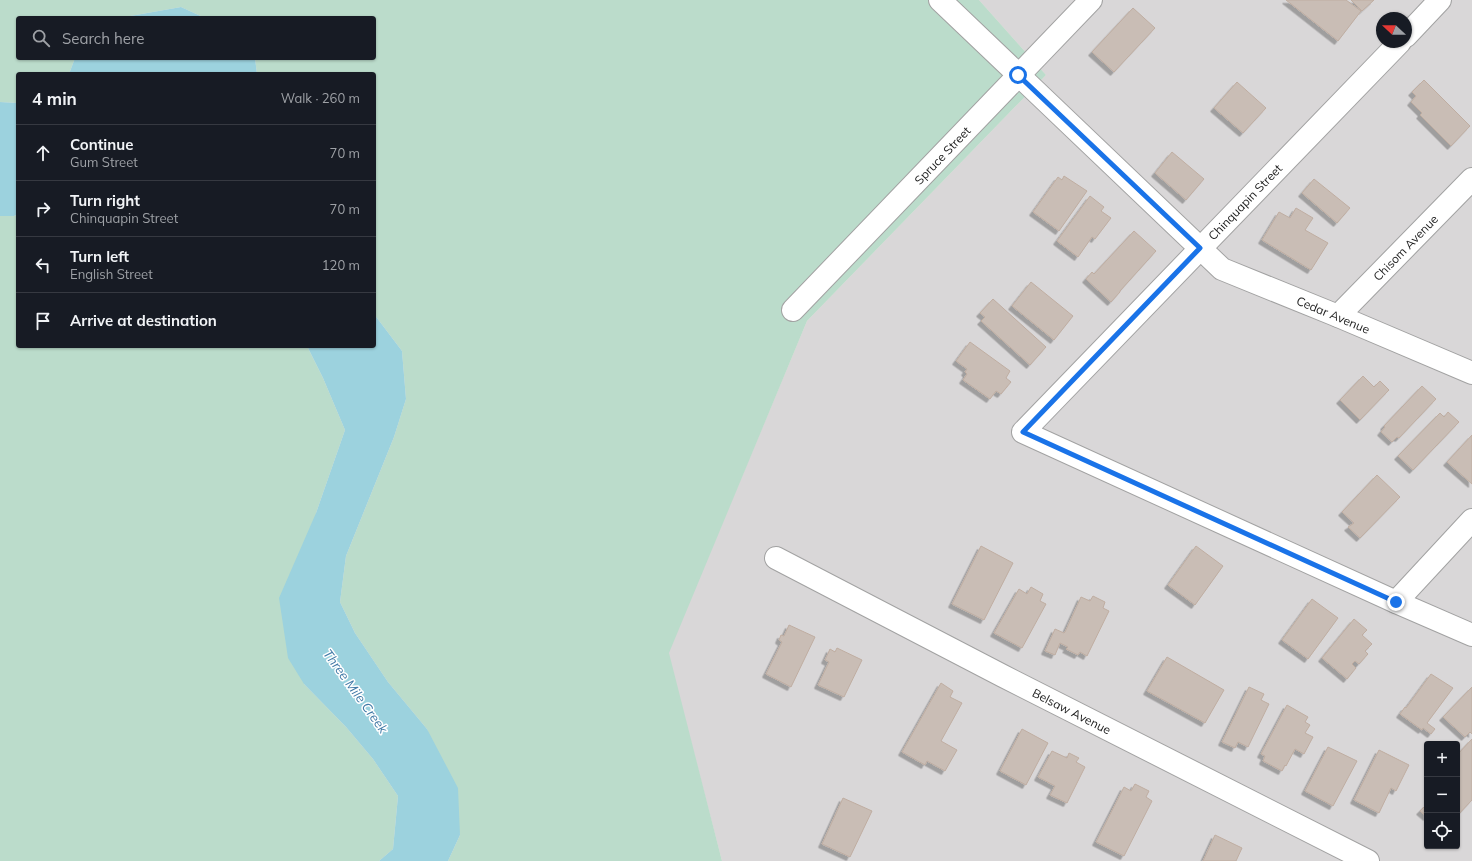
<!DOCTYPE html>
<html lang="en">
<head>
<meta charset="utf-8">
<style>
  :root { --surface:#171b24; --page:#242831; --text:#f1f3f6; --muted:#9ea1a6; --line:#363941 }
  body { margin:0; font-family:Mulish,sans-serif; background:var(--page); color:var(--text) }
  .controls { position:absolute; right:12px; bottom:12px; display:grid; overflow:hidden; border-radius:4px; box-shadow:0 1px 3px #0004 }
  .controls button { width:36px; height:36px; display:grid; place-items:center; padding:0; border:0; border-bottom:1px solid var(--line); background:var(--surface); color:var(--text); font:20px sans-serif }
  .compass { position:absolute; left:1376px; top:12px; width:36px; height:36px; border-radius:50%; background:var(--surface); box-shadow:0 1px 3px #0004; rotate:292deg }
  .stop { position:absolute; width:12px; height:12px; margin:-9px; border:3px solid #1a73e8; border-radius:50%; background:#fff }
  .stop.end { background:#1a73e8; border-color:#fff; box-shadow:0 1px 4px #0008 }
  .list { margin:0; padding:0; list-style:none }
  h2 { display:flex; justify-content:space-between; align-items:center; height:52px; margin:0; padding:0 16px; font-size:17px }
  h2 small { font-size:13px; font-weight:400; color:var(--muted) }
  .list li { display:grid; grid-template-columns:26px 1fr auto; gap:12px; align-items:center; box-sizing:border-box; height:56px; padding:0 16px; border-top:1px solid var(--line) }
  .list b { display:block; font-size:15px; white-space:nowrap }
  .list p { margin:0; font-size:13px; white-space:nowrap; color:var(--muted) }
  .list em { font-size:13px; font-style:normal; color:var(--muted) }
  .icon { flex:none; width:22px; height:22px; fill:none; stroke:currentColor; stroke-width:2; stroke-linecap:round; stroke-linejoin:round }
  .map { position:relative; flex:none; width:1472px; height:861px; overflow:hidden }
  .search { position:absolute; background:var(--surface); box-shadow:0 1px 3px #0004; left:16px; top:16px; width:360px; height:44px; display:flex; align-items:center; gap:10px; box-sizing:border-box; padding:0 14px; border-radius:4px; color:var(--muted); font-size:15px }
  .panel { position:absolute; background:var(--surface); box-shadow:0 1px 3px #0004; left:16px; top:72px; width:360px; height:276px; border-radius:4px }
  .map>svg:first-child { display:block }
  .residential { fill:#d9d7d8; fill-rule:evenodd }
  .wetland { fill:#bbdccb }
  .water { fill:#9cd2de }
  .building { fill:#c9bdb5; stroke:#bfada1; filter:url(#shadow) }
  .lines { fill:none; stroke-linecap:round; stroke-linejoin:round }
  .minor-casing { stroke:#a2a2a2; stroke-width:24 }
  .minor { stroke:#fff; stroke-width:22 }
  .route { stroke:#1a73e8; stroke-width:5 }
  .labels { text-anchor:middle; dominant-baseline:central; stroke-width:3; stroke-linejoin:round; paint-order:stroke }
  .street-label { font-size:12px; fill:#1b1b1b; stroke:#fff }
  .water-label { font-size:13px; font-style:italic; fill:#4079a6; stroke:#fff }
</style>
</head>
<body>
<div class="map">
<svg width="1472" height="861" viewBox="0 0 1472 861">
  <defs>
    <filter id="shadow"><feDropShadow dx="-3.5" dy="3.5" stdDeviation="0" flood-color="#0004"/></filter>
  </defs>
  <rect width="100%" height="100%" fill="#ede8df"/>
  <path class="residential" d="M979,0H1472V861H722L668,653L807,321L1046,75ZM1382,18H1406V42H1382ZM1427,744H1457V846H1427Z"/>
  <g class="wetland">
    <path d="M0,0H979L1046,75L807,321L669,653L722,861H448L460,835L427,729L388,682L355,633L340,602L346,556L394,437L406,399L402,351L374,314V74H257L255,58H374V18H205L181,7L119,18H18V58H75L69,74H18V103L0,102Z"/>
    <path d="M18,214V346H307L323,378L345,430L316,513L304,684L346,727L373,759L398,796L393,849L379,861H0V216H14Z"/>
  </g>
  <g class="water">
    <path d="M181,7L205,18H119Z"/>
    <path d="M75,58H255L257,74H69Z"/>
    <path d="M0,102L18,103V214L14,216H0Z"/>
    <path d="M374,314L402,351L406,399L394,437L346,556L340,602L355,633L388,682L427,729L458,788L460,835L448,861H379L393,849L398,796L373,759L346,727L304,684L288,658L279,598L316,513L345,430L323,378L307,346H374Z"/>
  </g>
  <g class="building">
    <path d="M1286,0H1346L1361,11L1338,41Z"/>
    <path d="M1351,0H1374L1362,11Z"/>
    <path d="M1133,8L1155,28L1114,72L1092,52Z"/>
    <path d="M1424,80L1470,126L1451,146L1420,115L1422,113L1411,102L1416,96L1412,92Z"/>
    <path d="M1237,82L1266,108L1243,133L1214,108Z"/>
    <path d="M1172,152L1204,179L1186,200L1155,173Z"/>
    <path d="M1064,176L1087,191L1059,231L1033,212L1058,177L1062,180Z"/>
    <path d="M1314,179L1350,208L1337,223L1302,193Z"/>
    <path d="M1090,196L1104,207L1101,211L1111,218L1095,239L1092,237L1078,257L1057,241Z"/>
    <path d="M1296,208L1313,218L1305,230L1328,243L1311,270L1262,240L1279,212L1290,218Z"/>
    <path d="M1134,231L1156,251L1120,291V292L1111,302L1086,279L1092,272L1094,274Z"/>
    <path d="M1031,282L1073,316L1054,340L1012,306Z"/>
    <path d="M993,299L1046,347L1030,365L981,321L985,317L980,313Z"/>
    <path d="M970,342L1010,371L1006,378L1011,382L1001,394L996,391L990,399L963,380L967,374L965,372L967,369L956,361Z"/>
    <path d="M1363,376L1374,387L1380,381L1389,390L1360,420L1340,400Z"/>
    <path d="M1422,386L1436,399L1399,438L1397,437L1392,442L1381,432L1385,427L1384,426Z"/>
    <path d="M1448,412L1459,422L1413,470L1398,456L1440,413L1444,417Z"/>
    <path d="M1472,435V484L1447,462Z"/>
    <path d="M1377,475L1400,497L1360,538L1348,527L1354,523L1342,512Z"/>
    <path d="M981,546L1013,563L984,620L952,604Z"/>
    <path d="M1196,546L1223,566L1195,605L1168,585Z"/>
    <path d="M1031,587L1043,594L1040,601L1046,604L1022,648L994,633L1019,589L1027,594Z"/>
    <path d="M1093,596L1105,602L1103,608L1109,611L1087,656L1080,652L1078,655L1066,649L1068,647L1060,643L1055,655L1045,651L1055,629L1064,633L1065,632L1081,597L1090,601Z"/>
    <path d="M1312,599L1338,618L1308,659L1282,640Z"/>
    <path d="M1354,619L1367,630L1362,635L1372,644L1365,651L1368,654L1359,664L1355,661L1352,664L1356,668L1347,679L1322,658Z"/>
    <path d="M789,625L815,637L791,687L766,674L782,642L779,640L781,635L784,636Z"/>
    <path d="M837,648L862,660L844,697L818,685L829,662L825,660L830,649L835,652Z"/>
    <path d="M1167,657L1224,690L1205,723L1147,691Z"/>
    <path d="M1431,674L1453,688L1427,723L1435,729L1431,734L1423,728L1422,730L1400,714L1405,707L1406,708Z"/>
    <path d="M941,683L953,691L950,697L962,703L941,741L957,750L945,771L927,761L925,765L902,752Z"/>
    <path d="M1249,687L1264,694L1261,700L1269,704L1248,747L1238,742L1235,748L1222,742Z"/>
    <path d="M1472,687V734L1470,732L1465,737L1443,717Z"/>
    <path d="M1287,705L1308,717L1305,722L1310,725L1305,733L1313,737L1304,754L1295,749L1286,766L1285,765L1282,771L1263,761L1265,756L1261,754Z"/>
    <path d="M1022,729L1048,743L1026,785L1000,771Z"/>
    <path d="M1472,739V800L1457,816V755Z"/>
    <path d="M1328,747L1357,761L1333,806L1305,791Z"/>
    <path d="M1379,750L1409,765L1396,791L1391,788L1379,813L1354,800Z"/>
    <path d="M1052,751L1067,758L1069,753L1079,758L1076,762L1085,767L1067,803L1050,795L1055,786L1038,777Z"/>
    <path d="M1135,784L1149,791L1146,797L1152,801L1124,856L1096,842L1124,787L1131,791Z"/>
    <path d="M843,798L872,811L850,857L822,844Z"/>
    <path d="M1427,804V817L1420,811Z"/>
    <path d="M1215,835L1242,848L1236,861H1203Z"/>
  </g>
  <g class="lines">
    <defs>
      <g id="minor">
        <path id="s1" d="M940,0L1222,269L1338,316L1472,373"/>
        <path d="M1406,36L1440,0"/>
        <path d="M1400,42L1023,432L1396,602L1472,635"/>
        <path id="s2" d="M793,310L1091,0"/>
        <path id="s3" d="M1338,316L1472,179"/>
        <path id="s4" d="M776,558L1003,676L1368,861"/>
        <path d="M1396,602L1472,520"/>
      </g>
    </defs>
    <use href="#minor" class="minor-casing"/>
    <use href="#minor" class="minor"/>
  </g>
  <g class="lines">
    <path class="route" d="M1018,75L1200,248L1023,432L1396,602"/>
  </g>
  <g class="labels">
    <g class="street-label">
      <text stroke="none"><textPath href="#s2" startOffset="215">Spruce Street</textPath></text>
      <text transform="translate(1245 202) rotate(-46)">Chinquapin Street</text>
      <text stroke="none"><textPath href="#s3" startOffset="96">Chisom Avenue</textPath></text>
      <text stroke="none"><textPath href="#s1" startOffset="510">Cedar Avenue</textPath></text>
      <text stroke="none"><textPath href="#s4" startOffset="333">Belsaw Avenue</textPath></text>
    </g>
    <g class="water-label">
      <text transform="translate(356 691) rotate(54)">Three Mile Creek</text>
    </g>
  </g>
</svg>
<div class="controls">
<button>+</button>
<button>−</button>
<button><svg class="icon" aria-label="locate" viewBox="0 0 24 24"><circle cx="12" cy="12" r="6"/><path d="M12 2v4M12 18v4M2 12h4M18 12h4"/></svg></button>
</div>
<svg class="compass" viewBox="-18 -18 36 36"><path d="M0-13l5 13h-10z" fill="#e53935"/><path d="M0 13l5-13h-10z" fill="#9ea1a6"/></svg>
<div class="stop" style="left:1018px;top:75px"></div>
<div class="stop end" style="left:1396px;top:602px"></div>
<div class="search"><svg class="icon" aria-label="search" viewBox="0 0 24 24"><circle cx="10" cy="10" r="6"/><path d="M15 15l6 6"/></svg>Search here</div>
<section class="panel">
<h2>4 min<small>Walk · 260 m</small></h2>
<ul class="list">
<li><svg class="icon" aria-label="ahead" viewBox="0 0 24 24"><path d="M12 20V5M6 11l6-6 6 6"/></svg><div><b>Continue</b><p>Gum Street</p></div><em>70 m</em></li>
<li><svg class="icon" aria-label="right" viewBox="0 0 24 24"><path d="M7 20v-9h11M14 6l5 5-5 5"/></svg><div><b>Turn right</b><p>Chinquapin Street</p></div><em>70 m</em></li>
<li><svg class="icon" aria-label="left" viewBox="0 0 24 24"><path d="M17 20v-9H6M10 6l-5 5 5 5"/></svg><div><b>Turn left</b><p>English Street</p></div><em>120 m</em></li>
<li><svg class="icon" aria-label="arrive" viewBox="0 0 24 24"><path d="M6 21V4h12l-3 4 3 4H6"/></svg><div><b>Arrive at destination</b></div></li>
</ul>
</section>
</div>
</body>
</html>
